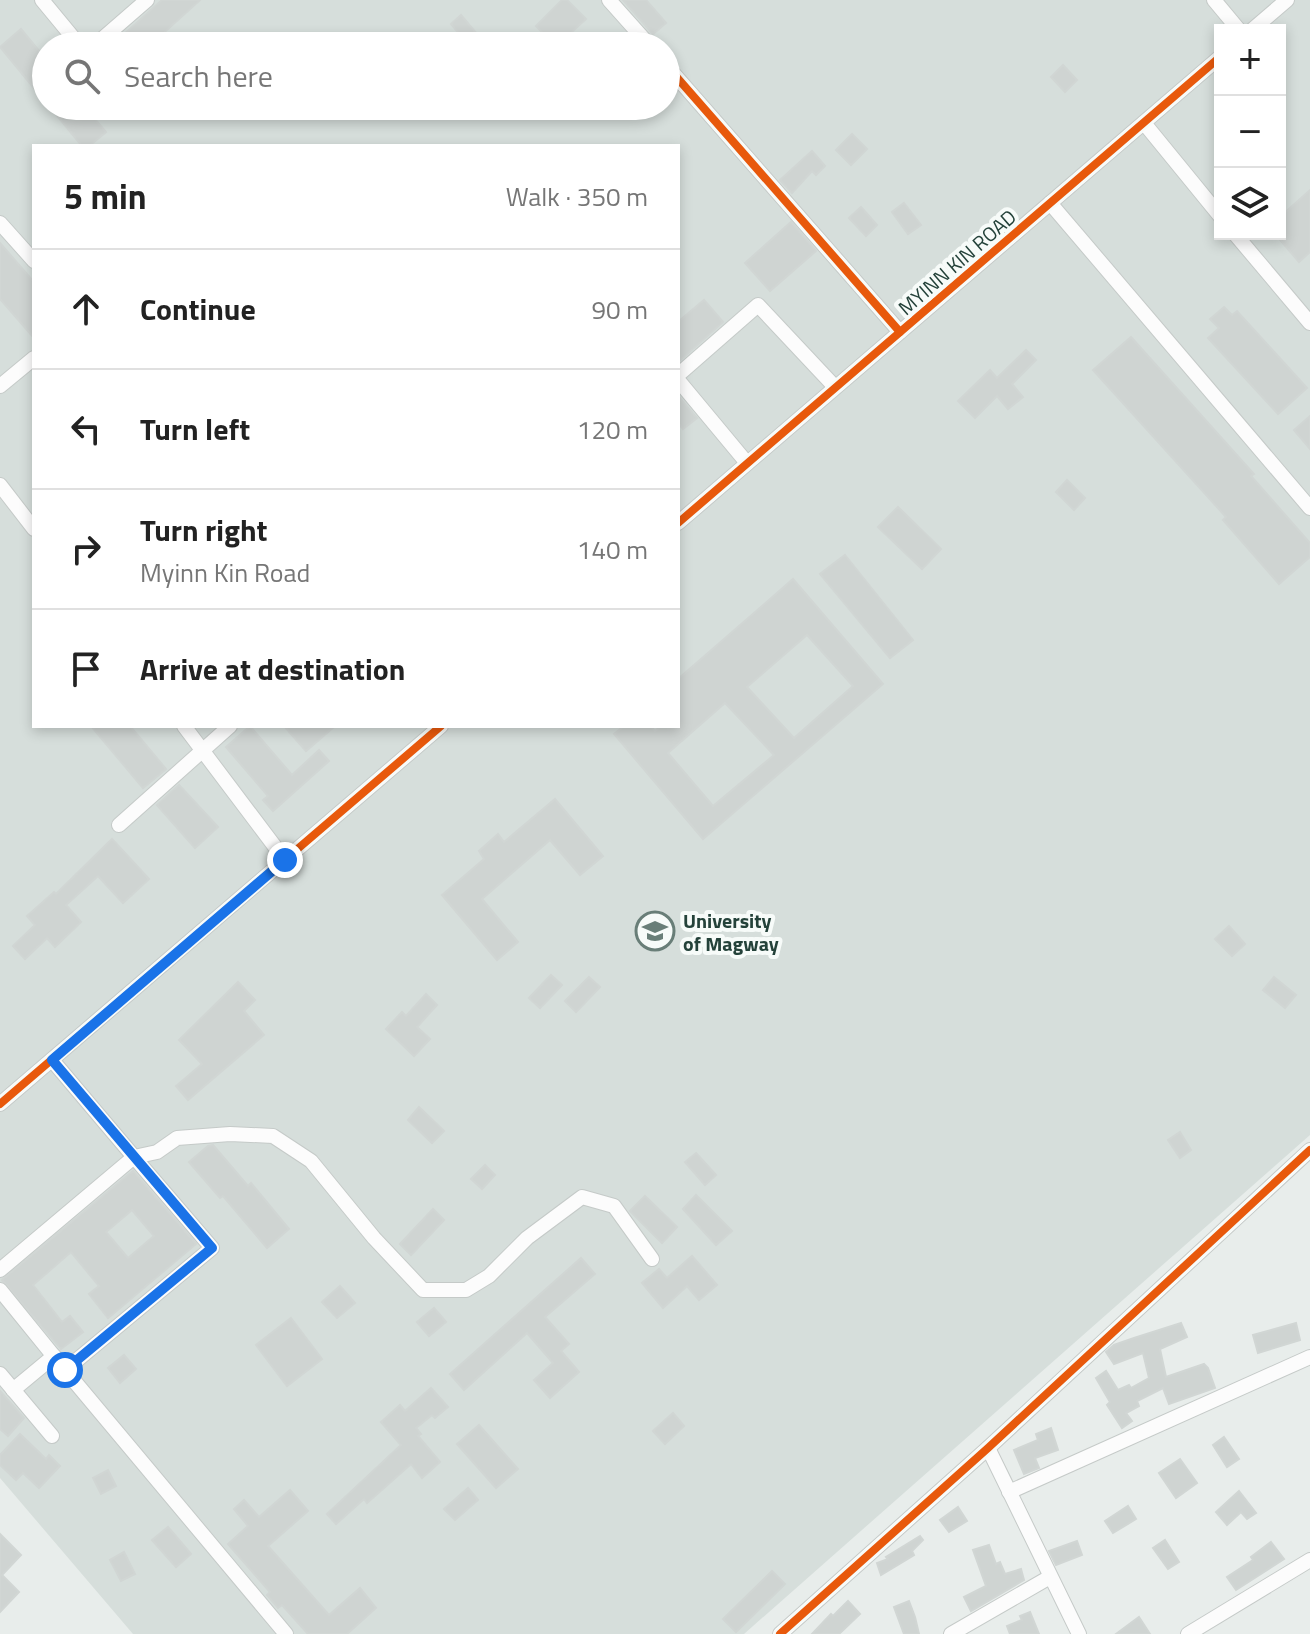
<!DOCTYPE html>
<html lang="en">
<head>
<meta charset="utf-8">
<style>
  :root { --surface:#fff; --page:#f2f2f2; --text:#222; --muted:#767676; --line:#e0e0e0 }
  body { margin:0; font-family:"Titillium Web",sans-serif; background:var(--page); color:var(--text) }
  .controls { position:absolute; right:24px; top:24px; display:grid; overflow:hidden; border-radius:0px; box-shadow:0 4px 12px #0003 }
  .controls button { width:72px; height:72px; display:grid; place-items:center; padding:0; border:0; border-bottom:2px solid var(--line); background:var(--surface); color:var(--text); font:40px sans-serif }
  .stop { position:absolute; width:24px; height:24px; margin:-18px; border:6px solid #1a73e8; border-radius:50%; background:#fff }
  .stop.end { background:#1a73e8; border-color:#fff; box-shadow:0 2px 8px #0008 }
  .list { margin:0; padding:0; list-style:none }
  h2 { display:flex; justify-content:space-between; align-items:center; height:104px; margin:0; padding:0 32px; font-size:34px }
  h2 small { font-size:26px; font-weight:400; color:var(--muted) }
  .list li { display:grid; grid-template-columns:52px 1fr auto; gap:24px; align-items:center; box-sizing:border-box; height:120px; padding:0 32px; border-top:2px solid var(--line) }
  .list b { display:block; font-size:30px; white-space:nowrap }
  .list p { margin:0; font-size:26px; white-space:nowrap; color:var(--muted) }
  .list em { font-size:26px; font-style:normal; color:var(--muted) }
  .icon { flex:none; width:44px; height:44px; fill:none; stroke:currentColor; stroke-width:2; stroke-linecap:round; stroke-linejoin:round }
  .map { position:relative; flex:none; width:1310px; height:1634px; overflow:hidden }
  .search { position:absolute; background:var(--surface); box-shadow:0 4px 12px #0003; left:32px; top:32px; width:648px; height:88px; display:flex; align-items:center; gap:20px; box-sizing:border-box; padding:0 28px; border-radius:44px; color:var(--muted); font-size:30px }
  .panel { position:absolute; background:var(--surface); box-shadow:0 4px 12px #0003; left:32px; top:144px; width:648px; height:584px; border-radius:0px }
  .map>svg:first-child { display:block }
  .built { fill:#d6dedb; fill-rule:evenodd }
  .building { fill:#cfd4d2; stroke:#d1d6d4; stroke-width:2; fill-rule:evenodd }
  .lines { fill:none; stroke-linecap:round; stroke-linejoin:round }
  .minor-casing { stroke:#c5cac8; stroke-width:16 }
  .minor { stroke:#fcfcfc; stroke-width:14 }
  .cycleway-casing { stroke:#f7fbf9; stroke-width:13 }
  .cycleway { stroke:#e8590c; stroke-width:8 }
  .route { stroke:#1a73e8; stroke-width:10 }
  .labels { text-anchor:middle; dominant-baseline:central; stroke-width:8; stroke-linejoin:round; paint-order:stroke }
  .street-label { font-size:20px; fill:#24423a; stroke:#f7fbf9 }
  .poi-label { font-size:20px; font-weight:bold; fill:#24423a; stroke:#f7fbf9; text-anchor:start }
</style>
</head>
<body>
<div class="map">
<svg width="1310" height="1634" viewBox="0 0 1310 1634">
  <rect width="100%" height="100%" fill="#e8edeb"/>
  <path class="built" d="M0,0H1310V1135L744,1634H133L0,1478ZM1220,30H1280V234H1220ZM46,46H666V106H46ZM34,146H678V726H34Z"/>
  <g class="building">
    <path d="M162,0H200L149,46H111Z"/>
    <path d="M562,0H567L586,19L556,46L536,26Z"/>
    <path d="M623,0H646L666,23L653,34Z"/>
    <path d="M461,15L487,46H470L451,24Z"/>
    <path d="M21,29L46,59V103L0,47Z"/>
    <path d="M1063,65L1077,80L1065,92L1051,77Z"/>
    <path d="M49,106H84L106,132L89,146H82Z"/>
    <path d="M852,134L867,149L851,165L836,150Z"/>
    <path d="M812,151L825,166L816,175L812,171L792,193L780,180Z"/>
    <path d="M1310,190V252L1299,262L1280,240V217Z"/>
    <path d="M904,203L921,225L908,234L892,212Z"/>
    <path d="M861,207L877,225L866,236L849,218Z"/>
    <path d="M791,222L816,251L770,291L745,263Z"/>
    <path d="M0,243L34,282V338L0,299Z"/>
    <path d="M704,300L723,322L678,362V322Z"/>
    <path d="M1224,307L1232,315L1237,311L1307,388L1278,414L1208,338L1219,328L1210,319Z"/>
    <path d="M1131,337L1254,474L1251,476L1310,543V557L1279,584L1223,520L1226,517L1093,370Z"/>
    <path d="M1026,350L1036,360L1012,384L1023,397L1008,409L997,396L975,418L958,401L990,370L997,378Z"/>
    <path d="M678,396L697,418L683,429L678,423Z"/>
    <path d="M1310,416V449L1294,430Z"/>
    <path d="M1067,480L1085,498L1074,510L1056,492Z"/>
    <path d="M898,507L941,549L922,569L878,527Z"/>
    <path d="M845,555L913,640L890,658L820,574Z"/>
    <path d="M793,579L883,684L703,839L614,734L624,726H651L655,731L661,726H678V679ZM807,635L853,686L794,738L747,687ZM725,703L774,755L713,806L668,753Z"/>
    <path d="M91,726H130L166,769L143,788Z"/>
    <path d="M250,726L292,775L319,750L329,761L273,811L263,800L268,796L226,747Z"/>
    <path d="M284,726H335L306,751Z"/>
    <path d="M179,785L218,827L195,848L157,805Z"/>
    <path d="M555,799L603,856L580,875L550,840L482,899L518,942L497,960L442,895L484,859L479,851L498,834L504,842Z"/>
    <path d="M112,839L149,879L123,903L98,876L66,905L81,922L55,947L47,938L25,959L13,946L35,925L27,916L54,892L56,894Z"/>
    <path d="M1229,926L1245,944L1232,956L1215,939Z"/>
    <path d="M551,975L562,985L540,1008L529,998Z"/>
    <path d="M589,977L600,987L576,1012L565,1001Z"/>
    <path d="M1274,977L1296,995L1285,1008L1263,990Z"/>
    <path d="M238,982L255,1000L244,1011L264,1035L188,1100L176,1086L202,1064L179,1040Z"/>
    <path d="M426,994L437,1005L417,1027L430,1039L414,1056L386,1029L402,1012L406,1016Z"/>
    <path d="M419,1107L444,1131L432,1143L408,1120Z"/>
    <path d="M1180,1132L1191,1150L1180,1158L1168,1140Z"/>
    <path d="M213,1145L248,1186L251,1183L289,1229L267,1248L223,1196L220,1198L189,1162L208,1146Z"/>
    <path d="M696,1153L716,1175L705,1185L685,1162Z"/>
    <path d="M485,1165L495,1175L482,1189L471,1179Z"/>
    <path d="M133,1171L196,1244L108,1318L89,1294L99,1286L71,1252L33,1285L62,1322L70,1316L83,1332L61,1349L2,1280ZM132,1210L154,1236L128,1258L106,1232Z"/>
    <path d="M696,1195L732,1231L716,1245L683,1209Z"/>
    <path d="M645,1196L677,1227L662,1243L630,1211Z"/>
    <path d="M433,1209L444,1220L411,1255L400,1244Z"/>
    <path d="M692,1256L717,1285L699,1300L687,1286L663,1308L642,1283L659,1269L667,1278Z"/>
    <path d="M581,1258L595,1274L545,1317L569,1344L561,1351L579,1372L550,1398L534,1380L553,1363L527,1333L464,1390L450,1374Z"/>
    <path d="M340,1286L355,1303L337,1318L322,1302Z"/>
    <path d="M434,1308L446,1322L429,1336L417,1322Z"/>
    <path d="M291,1318L322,1359L287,1386L256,1345Z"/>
    <path d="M1181,1323L1187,1337L1160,1349L1166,1377L1204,1364L1208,1368L1215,1388L1169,1404L1163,1388L1137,1401L1139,1406L1126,1413L1132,1421L1122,1428L1107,1405L1110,1402L1096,1378L1106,1371L1118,1390L1129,1385L1131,1388L1149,1378L1143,1353L1114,1364L1106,1352L1114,1345L1134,1338Z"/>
    <path d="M1296,1323L1300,1340L1258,1353L1253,1335Z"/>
    <path d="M124,1355L136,1369L120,1383L108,1368Z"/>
    <path d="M431,1388L448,1407L435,1418L432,1415L416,1428L421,1434L418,1436L440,1462L422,1478L411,1464L367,1503L364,1499L336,1524L327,1514L401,1445L381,1422L400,1405L405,1411Z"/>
    <path d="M0,1391L24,1418L8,1436L0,1429Z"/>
    <path d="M673,1413L684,1426L665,1444L653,1431Z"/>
    <path d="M479,1425L518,1469L496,1488L457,1444Z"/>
    <path d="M1051,1428L1058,1450L1035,1458L1039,1468L1024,1474L1014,1450L1038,1440L1036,1434Z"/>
    <path d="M20,1434L46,1459L49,1455L60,1466L39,1488L23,1473L16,1480L0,1465V1455Z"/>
    <path d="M1224,1437L1239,1459L1227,1467L1213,1445Z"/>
    <path d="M1180,1459L1197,1483L1176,1498L1159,1473Z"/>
    <path d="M108,1470L116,1486L101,1494L93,1478Z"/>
    <path d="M468,1488L478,1500L455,1520L444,1509Z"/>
    <path d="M290,1490L308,1511L268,1546L329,1615L360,1588L376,1608L347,1634H308L282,1605L278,1608L267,1595L270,1592L228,1544L248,1526L234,1509L244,1500L259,1517Z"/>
    <path d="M1239,1491L1256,1513L1247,1519L1241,1512L1227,1525L1216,1512Z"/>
    <path d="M1128,1506L1136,1519L1113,1533L1105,1521Z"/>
    <path d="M958,1507L967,1521L949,1532L940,1520Z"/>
    <path d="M168,1527L191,1554L176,1567L152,1540Z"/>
    <path d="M0,1534L21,1555L2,1575L19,1592L0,1612Z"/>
    <path d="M920,1536L923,1540L912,1551L914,1555L881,1575L877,1563L888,1559L886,1557Z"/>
    <path d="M1165,1540L1179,1562L1168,1569L1153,1548Z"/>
    <path d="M1077,1541L1082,1555L1056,1565L1049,1551Z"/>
    <path d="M1271,1542L1284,1559L1236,1590L1227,1577L1253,1560L1251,1557Z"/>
    <path d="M989,1545L996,1564L1000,1562L1005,1574L1021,1569L1024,1580L971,1611L964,1597L986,1586L973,1550Z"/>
    <path d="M124,1552L135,1574L121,1581L110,1560Z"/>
    <path d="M772,1571L785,1584L736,1632L723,1619Z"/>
    <path d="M848,1601L860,1614L839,1634H812L831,1614L833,1616Z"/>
    <path d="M909,1601L915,1617L919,1634H904L894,1607Z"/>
    <path d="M1030,1612L1039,1634H1010L1007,1626L1022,1620L1020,1616Z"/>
    <path d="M1139,1617L1150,1634H1116Z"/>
  </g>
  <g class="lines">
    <defs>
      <g id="minor">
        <path d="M42,0L80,46"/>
        <path d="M609,0L650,46"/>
        <path d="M1214,0L1239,30"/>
        <path d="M1252,30L1287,0"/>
        <path d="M94,46L147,0"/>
        <path d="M666,65L900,332"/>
        <path d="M1144,123L1220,216"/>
        <path d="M1050,203L1310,508"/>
        <path d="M0,223L34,261"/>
        <path d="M1235,234L1310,323"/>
        <path d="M678,375L758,305L835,387"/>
        <path d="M678,380L747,463"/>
        <path d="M0,386L34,358"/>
        <path d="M0,485L34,529"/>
        <path d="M678,523L1220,57"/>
        <path d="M184,726L285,860"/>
        <path d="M119,825L230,726"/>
        <path d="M52,1060L134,1157L157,1152L177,1138L230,1134L273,1136L311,1161L374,1238L423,1290H466L489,1276L527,1238L582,1197L614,1206L652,1259"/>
        <path d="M0,1104L441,726"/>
        <path d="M0,1270L134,1157L212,1248L65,1370L0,1290"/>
        <path d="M65,1370L286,1634"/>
        <path d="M0,1374L52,1436"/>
        <path d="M13,1390L54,1356"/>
        <path d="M988,1448L1079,1634"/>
        <path d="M1009,1492L1310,1357"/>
        <path d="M780,1634L988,1448L1310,1150"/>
        <path d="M951,1634L1050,1577"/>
        <path d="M1188,1634L1310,1560"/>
      </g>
    </defs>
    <use href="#minor" class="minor-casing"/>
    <use href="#minor" class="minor"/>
    <defs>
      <g id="cycleway">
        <path d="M666,65L900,332"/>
        <path d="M678,523L1220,57"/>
        <path d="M0,1104L441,726"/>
        <path d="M780,1634L988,1448L1310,1150"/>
      </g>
    </defs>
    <use href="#cycleway" class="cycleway-casing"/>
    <use href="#cycleway" class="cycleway"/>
  </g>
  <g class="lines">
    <path class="route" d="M65,1370L212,1248L52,1060L285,860"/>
  </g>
  <defs>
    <symbol id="university-ring" viewBox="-11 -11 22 22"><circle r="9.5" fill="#f7fbf9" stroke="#697e78" stroke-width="1.5"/><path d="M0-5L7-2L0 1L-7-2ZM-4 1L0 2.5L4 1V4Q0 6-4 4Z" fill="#697e78"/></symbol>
  </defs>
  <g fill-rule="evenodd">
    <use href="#university-ring" x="633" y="909" width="44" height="44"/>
  </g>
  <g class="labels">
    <g class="street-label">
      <text transform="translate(957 262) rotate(-41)">MYINN KIN ROAD</text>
    </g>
    <g class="poi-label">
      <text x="683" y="920">University<tspan x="683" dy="23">of Magway</tspan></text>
    </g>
  </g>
</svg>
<div class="controls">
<button>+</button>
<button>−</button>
<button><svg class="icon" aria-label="layers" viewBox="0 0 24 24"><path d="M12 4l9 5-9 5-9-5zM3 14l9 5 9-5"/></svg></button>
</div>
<div class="stop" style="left:65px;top:1370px"></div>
<div class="stop end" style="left:285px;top:860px"></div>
<div class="search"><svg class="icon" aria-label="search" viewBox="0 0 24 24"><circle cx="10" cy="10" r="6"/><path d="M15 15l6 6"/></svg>Search here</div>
<section class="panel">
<h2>5 min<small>Walk · 350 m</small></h2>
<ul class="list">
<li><svg class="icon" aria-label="ahead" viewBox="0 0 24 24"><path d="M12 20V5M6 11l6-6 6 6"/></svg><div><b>Continue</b></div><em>90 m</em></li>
<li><svg class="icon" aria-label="left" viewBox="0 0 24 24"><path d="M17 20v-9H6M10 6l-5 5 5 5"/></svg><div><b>Turn left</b></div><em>120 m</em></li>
<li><svg class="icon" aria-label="right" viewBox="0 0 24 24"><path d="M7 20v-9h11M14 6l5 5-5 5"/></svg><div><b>Turn right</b><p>Myinn Kin Road</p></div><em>140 m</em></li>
<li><svg class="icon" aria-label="arrive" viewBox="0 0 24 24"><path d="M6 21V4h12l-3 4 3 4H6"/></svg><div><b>Arrive at destination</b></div></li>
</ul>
</section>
</div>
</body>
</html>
